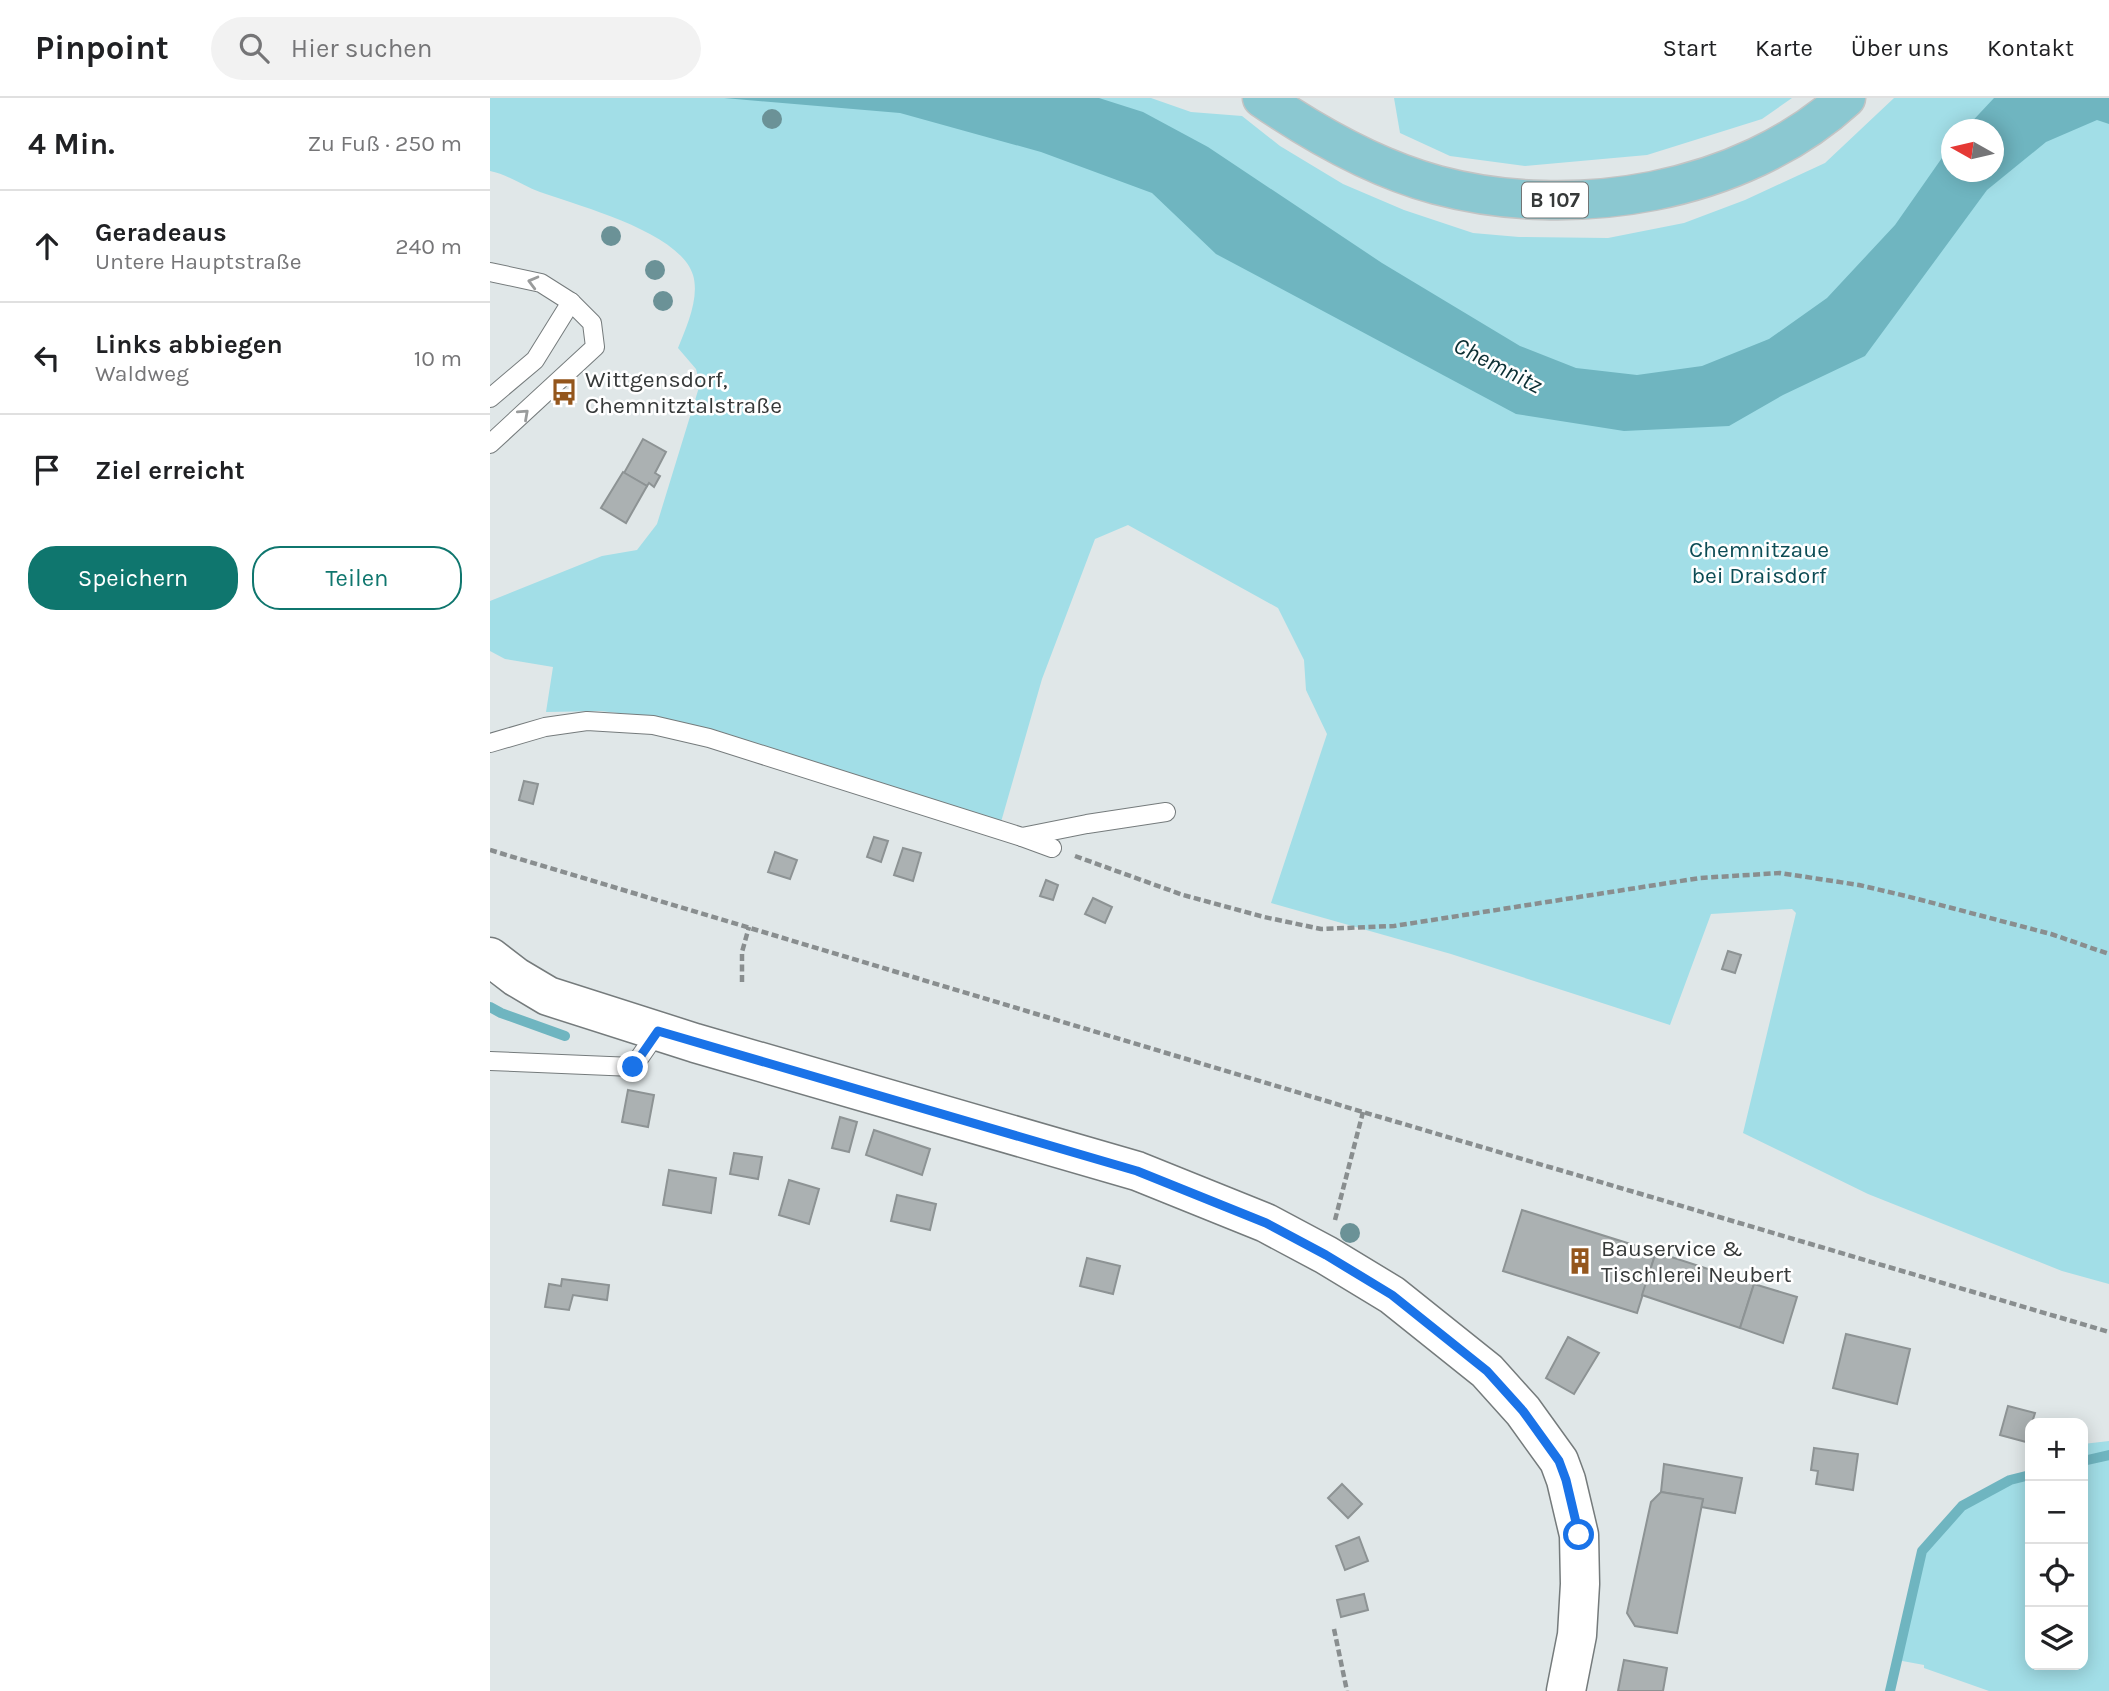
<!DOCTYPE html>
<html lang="de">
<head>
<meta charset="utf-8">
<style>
  :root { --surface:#fff; --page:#f2f2f2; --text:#202124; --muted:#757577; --line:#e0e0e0; --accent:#0f766e }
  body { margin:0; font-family:Karla,sans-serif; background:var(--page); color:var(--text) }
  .controls { position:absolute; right:21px; bottom:21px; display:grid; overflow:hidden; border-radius:14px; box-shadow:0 4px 18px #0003 }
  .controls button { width:63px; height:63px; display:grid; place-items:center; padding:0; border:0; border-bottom:2px solid var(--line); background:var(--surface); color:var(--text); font:35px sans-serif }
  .compass { position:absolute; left:1451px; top:21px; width:63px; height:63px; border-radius:50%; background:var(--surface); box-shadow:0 4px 18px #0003; rotate:278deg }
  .stop { position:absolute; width:21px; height:21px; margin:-16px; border:5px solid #1a73e8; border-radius:50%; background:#fff }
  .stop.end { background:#1a73e8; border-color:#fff; box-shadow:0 2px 7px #0008 }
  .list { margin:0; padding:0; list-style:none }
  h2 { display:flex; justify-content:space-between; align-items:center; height:91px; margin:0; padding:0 28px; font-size:30px }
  h2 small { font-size:23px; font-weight:400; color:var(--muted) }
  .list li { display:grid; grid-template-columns:46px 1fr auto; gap:21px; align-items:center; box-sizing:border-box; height:112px; padding:0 28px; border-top:2px solid var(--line) }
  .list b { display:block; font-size:26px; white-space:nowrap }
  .list p { margin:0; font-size:23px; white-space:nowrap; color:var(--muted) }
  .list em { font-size:23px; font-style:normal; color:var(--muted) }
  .actions { display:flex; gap:14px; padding:21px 28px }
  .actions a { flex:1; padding:16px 0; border:2px solid var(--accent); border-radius:28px; text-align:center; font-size:24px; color:var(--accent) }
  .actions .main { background:var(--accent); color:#fff }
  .icon { flex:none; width:38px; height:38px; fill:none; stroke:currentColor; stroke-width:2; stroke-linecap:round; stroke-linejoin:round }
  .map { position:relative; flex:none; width:1619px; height:1593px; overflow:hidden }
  header { display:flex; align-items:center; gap:42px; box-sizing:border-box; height:98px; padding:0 35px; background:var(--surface); border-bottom:2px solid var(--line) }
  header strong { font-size:33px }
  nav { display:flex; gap:38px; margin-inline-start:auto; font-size:24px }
  .search { width:490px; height:63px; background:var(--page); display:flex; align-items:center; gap:18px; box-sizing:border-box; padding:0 24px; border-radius:38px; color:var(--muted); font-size:26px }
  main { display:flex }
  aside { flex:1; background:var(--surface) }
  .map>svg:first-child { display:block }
  .green { fill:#a2dee7; fill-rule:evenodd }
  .water { fill:#6fb5c0 }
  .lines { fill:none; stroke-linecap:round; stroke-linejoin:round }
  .stream { stroke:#6fb5c0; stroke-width:10 }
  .building { fill:#abb1b2; stroke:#8d9394; stroke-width:2 }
  .service-casing { stroke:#757b7c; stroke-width:20 }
  .tertiary-casing { stroke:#757b7c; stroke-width:41 }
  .primary-casing { stroke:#c3c4c4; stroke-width:41 }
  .path { stroke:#898e8f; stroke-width:4.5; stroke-dasharray:7 3.5; stroke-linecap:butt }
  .service { stroke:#fff; stroke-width:18 }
  .tertiary { stroke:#fff; stroke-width:38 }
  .primary { stroke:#8bc8d1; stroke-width:38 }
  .tree { fill:#6b9297 }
  .oneway { stroke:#9a9c9c }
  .route { stroke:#1a73e8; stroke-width:9 }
  .labels { text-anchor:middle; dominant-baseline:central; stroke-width:5; stroke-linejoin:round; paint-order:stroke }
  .shield { fill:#fff; stroke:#727474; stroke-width:2 }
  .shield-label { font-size:21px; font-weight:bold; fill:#363939 }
  .poi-label { font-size:23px; fill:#363939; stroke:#fff; text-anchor:start }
  .park-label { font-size:23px; fill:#0c4c55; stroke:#fff }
  .water-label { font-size:24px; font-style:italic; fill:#0b2f34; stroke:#fff }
</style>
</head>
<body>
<header>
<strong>Pinpoint</strong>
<div class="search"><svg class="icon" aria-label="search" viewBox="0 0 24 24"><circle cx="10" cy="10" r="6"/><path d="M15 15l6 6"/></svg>Hier suchen</div>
<nav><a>Start</a><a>Karte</a><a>Über uns</a><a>Kontakt</a></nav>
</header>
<main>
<aside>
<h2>4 Min.<small>Zu Fuß · 250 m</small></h2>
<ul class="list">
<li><svg class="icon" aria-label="ahead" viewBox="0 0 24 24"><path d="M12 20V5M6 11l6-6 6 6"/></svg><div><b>Geradeaus</b><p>Untere Hauptstraße</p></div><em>240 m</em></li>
<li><svg class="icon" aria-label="left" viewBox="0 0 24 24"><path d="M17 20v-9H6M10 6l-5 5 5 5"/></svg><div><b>Links abbiegen</b><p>Waldweg</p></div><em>10 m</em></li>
<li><svg class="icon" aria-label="arrive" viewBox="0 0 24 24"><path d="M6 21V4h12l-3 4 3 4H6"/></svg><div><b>Ziel erreicht</b></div></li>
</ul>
<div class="actions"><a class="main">Speichern</a><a>Teilen</a></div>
</aside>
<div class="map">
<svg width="1619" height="1593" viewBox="0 0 1619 1593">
  <rect width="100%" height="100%" fill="#e0e7e8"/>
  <g class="green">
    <path d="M0,0H661L701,14L752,18L790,48L853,86L914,112L983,135L1029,139L1118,140L1194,125L1255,102L1335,65L1404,0H1619V1186L1572,1173L1378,1096L1253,1035L1306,815L1302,811L1221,816L1180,927L961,856L781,805L837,636L816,592L814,562L788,510L638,427L605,441L552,581L511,724L280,654L179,621L111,613L56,614L63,569L15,561L0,553V503L112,458L147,452L167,426L210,286L206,271L188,250C196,230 210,200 203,177C190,134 89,108 50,94C33,88 17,76 0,73ZM1462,32H1504V74H1462Z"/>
    <path d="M904,0H1302L1272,21L1157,57L1035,68L960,58L910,35Z"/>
    <path d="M1619,1343V1593H1499L1434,1570V1567L1407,1562L1432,1453L1455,1421L1477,1403L1540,1375V1567H1593V1346Z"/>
  </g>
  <path class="water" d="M234,0H609L653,14L718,49L892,165L1030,248L1086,270L1147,277L1212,268L1279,241L1337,200L1405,127L1461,47L1462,74H1504V32L1475,31L1504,0H1619V26L1607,22L1556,44L1497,92L1375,258L1293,297L1239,328L1134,333L1026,316L726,156L662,95L551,54L410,15Z"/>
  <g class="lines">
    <g class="stream">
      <path d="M0,909L11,915L75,938"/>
      <path d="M1593,1363L1619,1357"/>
      <path d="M1400,1593L1432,1453L1472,1408L1520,1382L1540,1377"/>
    </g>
  </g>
  <g class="building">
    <path d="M153,341L176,354L165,375L170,378L164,389L159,385L157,388L134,375Z"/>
    <path d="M133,374L157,388L136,425L111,410Z"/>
    <path d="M34,683L48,686L43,706L29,702Z"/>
    <path d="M384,739L398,743L391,764L377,759Z"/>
    <path d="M413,750L431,755L423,783L404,777Z"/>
    <path d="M285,754L307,762L300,781L278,774Z"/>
    <path d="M556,782L568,787L563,802L550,798Z"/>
    <path d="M603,800L622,809L615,825L595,816Z"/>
    <path d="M1238,853L1251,857L1245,875L1232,871Z"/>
    <path d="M138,992L164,997L158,1029L132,1024Z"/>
    <path d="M350,1019L367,1024L359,1054L342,1050Z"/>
    <path d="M384,1032L440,1051L432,1077L376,1057Z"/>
    <path d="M244,1055L272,1059L268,1081L240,1076Z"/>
    <path d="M179,1072L226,1080L221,1115L173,1107Z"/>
    <path d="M299,1082L329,1091L319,1126L289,1117Z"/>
    <path d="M407,1097L446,1106L440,1132L401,1123Z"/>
    <path d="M1032,1112L1166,1154L1147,1215L1013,1173Z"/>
    <path d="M1166,1154L1264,1186L1250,1230L1152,1197Z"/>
    <path d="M597,1160L630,1168L623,1196L590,1188Z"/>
    <path d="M72,1181L119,1187L117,1202L83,1197L79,1212L55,1209L59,1186L71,1188Z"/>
    <path d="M1264,1186L1307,1199L1293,1245L1250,1230Z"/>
    <path d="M1356,1236L1420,1251L1407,1306L1343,1290Z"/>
    <path d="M1078,1239L1109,1255L1084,1296L1056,1280Z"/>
    <path d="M1518,1308L1545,1315L1536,1344L1510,1337Z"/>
    <path d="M1324,1350L1368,1356L1363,1392L1326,1386L1328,1373L1321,1372Z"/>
    <path d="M1174,1366L1252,1380L1245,1415L1211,1409L1213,1401L1171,1394Z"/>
    <path d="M852,1386L872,1406L858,1420L838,1400Z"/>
    <path d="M1171,1394L1213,1401L1187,1535L1145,1528L1137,1515L1161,1404Z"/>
    <path d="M869,1439L878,1463L855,1472L846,1448Z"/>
    <path d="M874,1496L878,1512L851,1519L847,1502Z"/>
    <path d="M1134,1562L1177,1570L1173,1593H1128Z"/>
  </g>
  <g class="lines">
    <defs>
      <g id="service">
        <path d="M0,174L51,185L81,204L102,225L105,249L0,346"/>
        <path d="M0,300L45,262L81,204"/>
        <path d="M0,645L55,629L97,623L163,627L219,640L532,739L597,726L676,714"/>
        <path d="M532,739L562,750"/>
        <path d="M0,963L143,969L168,933"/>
      </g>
      <path id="tertiary" d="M0,859L26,879L58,898L205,945L647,1073L776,1125L836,1157L902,1197L997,1273L1033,1313L1069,1363L1076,1382L1089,1437L1090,1486L1087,1537L1076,1593"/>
      <path id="primary" d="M772,0C826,37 884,70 947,87C1082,123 1251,96 1356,0"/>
    </defs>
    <use href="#service" class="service-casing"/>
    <use href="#tertiary" class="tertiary-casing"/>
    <use href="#primary" class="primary-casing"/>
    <g class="path">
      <path d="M0,752L873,1014L1619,1234"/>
      <path d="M585,758L693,797L774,819L831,831L904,828L1210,780L1290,775L1369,787L1416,798L1561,836L1619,856"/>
      <path d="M252,884V854L259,829"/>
      <path d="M845,1122L873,1014"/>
      <path d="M844,1531L857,1593"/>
    </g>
    <use href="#service" class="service"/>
    <use href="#tertiary" class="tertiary"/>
    <use href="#primary" class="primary"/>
  </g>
  <g class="tree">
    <circle cx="282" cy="21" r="10"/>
    <circle cx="121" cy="138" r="10"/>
    <circle cx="165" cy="172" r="10"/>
    <circle cx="173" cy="203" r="10"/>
    <circle cx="860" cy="1135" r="10"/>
  </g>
  <defs><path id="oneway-chevron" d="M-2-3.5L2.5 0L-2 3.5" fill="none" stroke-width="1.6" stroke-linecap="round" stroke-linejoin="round" transform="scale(1.75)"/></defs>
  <g class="oneway">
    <use href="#oneway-chevron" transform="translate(43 184) rotate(-165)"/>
    <use href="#oneway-chevron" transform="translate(34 316) rotate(-42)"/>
  </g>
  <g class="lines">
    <path class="route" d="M143,969L168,933L647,1073L776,1125L836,1157L902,1197L997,1273L1033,1313L1069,1363L1076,1382L1089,1437"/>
  </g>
  <defs>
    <symbol id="bus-bare" viewBox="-9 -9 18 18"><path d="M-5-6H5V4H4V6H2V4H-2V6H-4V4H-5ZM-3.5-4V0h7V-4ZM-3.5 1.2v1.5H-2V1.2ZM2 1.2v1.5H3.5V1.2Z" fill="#94561c" stroke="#fff" stroke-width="2.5" paint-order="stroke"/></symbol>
    <symbol id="building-bare" viewBox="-9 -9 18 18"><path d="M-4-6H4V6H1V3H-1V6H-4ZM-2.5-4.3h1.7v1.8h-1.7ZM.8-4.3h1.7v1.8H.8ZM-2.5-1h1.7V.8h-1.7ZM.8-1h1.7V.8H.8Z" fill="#94561c" stroke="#fff" stroke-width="2.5" paint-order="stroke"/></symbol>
  </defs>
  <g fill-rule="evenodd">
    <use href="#bus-bare" x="55" y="275" width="38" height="38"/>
    <use href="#building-bare" x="1071" y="1144" width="38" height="38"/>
  </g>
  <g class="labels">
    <rect class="shield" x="1032" y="84.5" width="66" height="35" rx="5"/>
    <g class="shield-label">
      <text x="1065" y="102">B 107</text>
    </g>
    <g class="poi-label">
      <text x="95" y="281">Wittgensdorf,<tspan x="95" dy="26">Chemnitztalstraße</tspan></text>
      <text x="1111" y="1150">Bauservice &amp;<tspan x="1111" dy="26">Tischlerei Neubert</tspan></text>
    </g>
    <g class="park-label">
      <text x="1269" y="451">Chemnitzaue<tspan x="1269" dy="26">bei Draisdorf</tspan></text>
    </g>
    <g class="water-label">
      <text transform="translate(1008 267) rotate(27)">Chemnitz</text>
    </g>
  </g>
</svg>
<div class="controls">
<button>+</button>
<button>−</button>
<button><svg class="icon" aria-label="locate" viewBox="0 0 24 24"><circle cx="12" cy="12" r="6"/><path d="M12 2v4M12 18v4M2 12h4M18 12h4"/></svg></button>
<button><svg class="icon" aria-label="layers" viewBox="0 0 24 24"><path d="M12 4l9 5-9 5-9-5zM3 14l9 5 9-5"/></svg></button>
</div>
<svg class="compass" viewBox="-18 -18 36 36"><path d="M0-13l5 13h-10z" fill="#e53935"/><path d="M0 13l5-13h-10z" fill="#757577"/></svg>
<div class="stop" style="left:1089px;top:1437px"></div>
<div class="stop end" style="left:143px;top:969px"></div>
</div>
</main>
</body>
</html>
